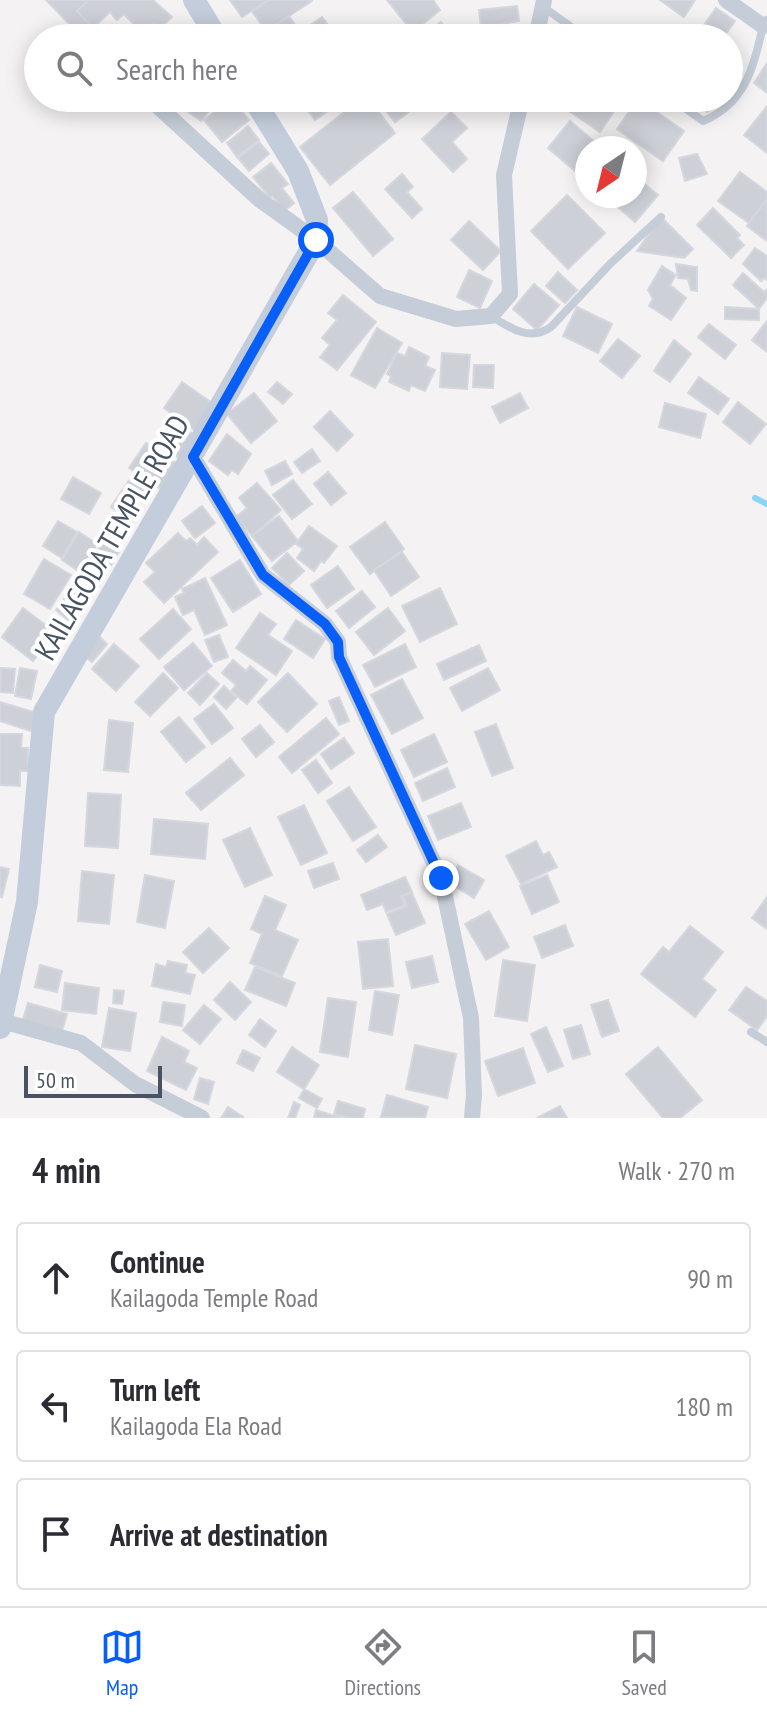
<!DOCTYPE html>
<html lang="en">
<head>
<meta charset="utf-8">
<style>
  :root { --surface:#fff; --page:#f7f7f7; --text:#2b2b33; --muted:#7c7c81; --line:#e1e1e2; --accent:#085ff8 }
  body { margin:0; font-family:"PT Sans Narrow",sans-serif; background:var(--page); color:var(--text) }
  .compass { position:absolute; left:575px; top:136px; width:72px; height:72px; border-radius:50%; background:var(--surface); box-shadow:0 4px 20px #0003; rotate:215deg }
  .scale { position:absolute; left:24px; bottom:20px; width:138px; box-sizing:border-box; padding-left:8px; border:4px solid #475362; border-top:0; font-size:22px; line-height:28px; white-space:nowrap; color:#475362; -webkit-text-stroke:6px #fff; paint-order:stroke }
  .stop { position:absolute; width:24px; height:24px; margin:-18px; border:6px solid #085ff8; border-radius:50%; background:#fff }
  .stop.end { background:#085ff8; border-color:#fff; box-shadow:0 2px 8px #0008 }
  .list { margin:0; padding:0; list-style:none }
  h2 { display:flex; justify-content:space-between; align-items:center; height:104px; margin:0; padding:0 32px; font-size:34px }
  h2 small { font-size:26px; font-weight:400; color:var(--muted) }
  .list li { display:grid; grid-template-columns:52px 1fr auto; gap:24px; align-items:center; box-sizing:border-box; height:112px; margin:0 16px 16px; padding:0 16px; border:2px solid var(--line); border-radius:8px }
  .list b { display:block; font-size:30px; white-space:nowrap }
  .list p { margin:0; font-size:26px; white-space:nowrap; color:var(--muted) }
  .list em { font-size:26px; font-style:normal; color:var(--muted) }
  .icon { flex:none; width:44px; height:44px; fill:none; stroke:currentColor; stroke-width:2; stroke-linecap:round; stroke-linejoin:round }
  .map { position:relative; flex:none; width:767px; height:1118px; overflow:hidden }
  .search { position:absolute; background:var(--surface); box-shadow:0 4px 20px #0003; left:24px; right:24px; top:24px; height:88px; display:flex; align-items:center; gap:20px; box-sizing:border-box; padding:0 28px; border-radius:44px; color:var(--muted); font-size:30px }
  .sheet { height:488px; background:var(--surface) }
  nav { display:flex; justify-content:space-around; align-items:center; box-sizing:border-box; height:112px; border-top:2px solid var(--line); background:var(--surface); font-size:22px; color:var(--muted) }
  nav a { display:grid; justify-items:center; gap:4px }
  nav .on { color:var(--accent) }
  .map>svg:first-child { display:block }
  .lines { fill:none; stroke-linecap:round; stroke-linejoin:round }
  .stream { stroke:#87d6f5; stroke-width:6 }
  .building { fill:#ced0d8; stroke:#d5d7de; stroke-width:2 }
  .lane { stroke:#c5cdd8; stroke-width:8 }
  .street { stroke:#c5cdd8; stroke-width:16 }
  .secondary { stroke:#c3cddc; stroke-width:22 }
  .route { stroke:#085ff8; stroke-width:10 }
  .labels { text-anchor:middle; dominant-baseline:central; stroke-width:8; stroke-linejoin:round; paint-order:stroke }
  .street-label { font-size:30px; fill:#475362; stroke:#fff }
</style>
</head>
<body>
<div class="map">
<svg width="767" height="1118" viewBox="0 0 767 1118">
  <rect width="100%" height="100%" fill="#f4f2f2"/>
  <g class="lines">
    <path class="stream" d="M755,498L767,504"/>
  </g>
  <g class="building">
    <path d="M46,0H89L77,11L90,24L79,34Z"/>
    <path d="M89,0H153L172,17L159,29L154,23L143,34L124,14L117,20L110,12L93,28L77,11Z"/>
    <path d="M230,0H269L242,17Z"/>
    <path d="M269,0H312V1L266,31L252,11Z"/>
    <path d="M387,0H433L440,10L413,32Z"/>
    <path d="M660,0H695L684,17Z"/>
    <path d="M517,6L519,21L481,27L479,10Z"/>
    <path d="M716,8L735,21L723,38H695Z"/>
    <path d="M289,16L304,38H256L266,31Z"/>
    <path d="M322,17L338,38H304L300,32Z"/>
    <path d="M441,22L453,38H421Z"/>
    <path d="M90,24L103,38H75L79,34Z"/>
    <path d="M767,63V93L754,83Z"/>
    <path d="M190,98H204L213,105L201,121L183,108Z"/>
    <path d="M299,98H346L315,120Z"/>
    <path d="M362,98H368L395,133L330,185L300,147Z"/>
    <path d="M376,98H427L395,122Z"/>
    <path d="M550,98H623L600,132Z"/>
    <path d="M694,98H722L707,112Z"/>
    <path d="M231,99L249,120L222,142L204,120Z"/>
    <path d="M638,99L684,131L663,161L617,129Z"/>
    <path d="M767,106V153L744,135Z"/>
    <path d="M451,112L467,128L452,142L467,159L453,172L422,139Z"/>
    <path d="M570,121L602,148H587V181L548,148Z"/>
    <path d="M248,126L259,140L237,157L227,143Z"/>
    <path d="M259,142L269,154L249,171L238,158Z"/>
    <path d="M697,154L707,174L685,181L679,158Z"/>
    <path d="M271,163L288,184L282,188L294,203L284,211L272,196L270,198L253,177Z"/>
    <path d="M740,172L767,192V199L749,223L718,201Z"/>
    <path d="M402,174L413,187L407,192L422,209L412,218L385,189Z"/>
    <path d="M635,176L658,195L635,222L605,196H635Z"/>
    <path d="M353,192L393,239L373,256L333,208Z"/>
    <path d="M567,195L605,233L568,269L531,231Z"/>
    <path d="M767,199V241L747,226Z"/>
    <path d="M713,208L740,235L737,238L744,245L731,258L697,225Z"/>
    <path d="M661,217L693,249L684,258L637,251Z"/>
    <path d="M469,221L501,251L483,270L451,240Z"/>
    <path d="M755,248L767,256V280L764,278L761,281L743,264Z"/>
    <path d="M676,264L697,267V291L691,290L688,279L678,278Z"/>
    <path d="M662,266L676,275L670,285L686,298L671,320L649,306L653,299L648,290Z"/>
    <path d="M469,270L492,281L480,308L457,297Z"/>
    <path d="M558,272L577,290L565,303L546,286Z"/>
    <path d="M743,273L764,292L767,289V298L759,309L733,285Z"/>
    <path d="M534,284L559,305L537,330L513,309Z"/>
    <path d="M343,295L376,322L337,370L320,357L330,345L322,338L337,320L328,313Z"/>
    <path d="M577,307L612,324L598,353L563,336Z"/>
    <path d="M725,307L759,309V320L725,319Z"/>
    <path d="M767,321V352L752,340Z"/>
    <path d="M709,324L736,345L725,359L698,337Z"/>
    <path d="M377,328L402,343L375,388L351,375Z"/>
    <path d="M618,339L640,356L622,378L600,361Z"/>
    <path d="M674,340L691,354L670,382L654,371Z"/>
    <path d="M409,347L429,357L425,366L435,370L425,391L411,385L409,391L389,382L391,376L387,374L397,353L405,356Z"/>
    <path d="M442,353L470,355L467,389L440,387Z"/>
    <path d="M474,365H494L493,388L473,387Z"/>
    <path d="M699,377L729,399L718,414L688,393Z"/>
    <path d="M182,382L215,405L197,432L164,408Z"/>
    <path d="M277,382L292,394L283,404L268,392Z"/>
    <path d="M254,393L277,421L251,443L227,414Z"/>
    <path d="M520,393L528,408L500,423L492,407Z"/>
    <path d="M738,402L766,424L750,444L723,422Z"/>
    <path d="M665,403L706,414L700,438L659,427Z"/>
    <path d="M330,411L353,435L337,451L314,427Z"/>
    <path d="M172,421L195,435L180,459L157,444Z"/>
    <path d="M227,434L251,454L238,474L232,470L228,475L209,461Z"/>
    <path d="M146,443L177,464L161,489L129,468Z"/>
    <path d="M312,449L320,461L302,473L294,462Z"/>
    <path d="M285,461L292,474L272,485L265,471Z"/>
    <path d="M328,472L346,493L331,505L314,484Z"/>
    <path d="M132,476L148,487L127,518L111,507Z"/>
    <path d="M73,477L101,493L89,514L61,499Z"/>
    <path d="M293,480L312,504L292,519L273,495Z"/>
    <path d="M257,483L281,510L252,536L236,517L247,508L239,498Z"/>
    <path d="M202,506L215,523L195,538L182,521Z"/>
    <path d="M279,516L298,541L272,561L252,536Z"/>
    <path d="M58,521L77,532L62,558L43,546Z"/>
    <path d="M385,522L404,549L370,574L350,547Z"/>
    <path d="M309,526L337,546L324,563L321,561L314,571L297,558L303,549L296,544Z"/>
    <path d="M79,532L97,544L80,572L62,560Z"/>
    <path d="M178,533L186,541L190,538L197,545L204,537L218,552L164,603L144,582L155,572L146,563Z"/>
    <path d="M103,541L120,550L98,587L82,578Z"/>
    <path d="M402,552L419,577L391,596L374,570Z"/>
    <path d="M287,553L304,571L289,585L272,568Z"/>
    <path d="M44,559L71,575L50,609L24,594Z"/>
    <path d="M240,560L261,594L233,612L211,578Z"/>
    <path d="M338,566L354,589L327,608L311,585Z"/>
    <path d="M205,578L227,625L205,635L194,610L183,615L175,597L184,593L182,589Z"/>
    <path d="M73,587L89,599L72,623L56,610Z"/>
    <path d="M440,588L457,624L420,642L402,606Z"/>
    <path d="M362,591L375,607L349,628L336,611Z"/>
    <path d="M23,608L55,632L33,661L2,637Z"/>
    <path d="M388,608L405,631L374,655L356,632Z"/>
    <path d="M173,609L191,629L159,659L140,639Z"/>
    <path d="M260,613L276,624L268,635L292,651L276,675L236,648Z"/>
    <path d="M296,620L325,639L313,658L284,639Z"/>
    <path d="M97,634L107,644L92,662L81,653Z"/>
    <path d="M219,635L228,657L214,662L205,640Z"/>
    <path d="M193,643L212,666L184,690L164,667Z"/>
    <path d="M114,644L139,666L116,691L92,669Z"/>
    <path d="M405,644L416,667L375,687L363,665Z"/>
    <path d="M479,645L486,661L444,680L437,664Z"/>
    <path d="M233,660L246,671L250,666L267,680L247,704L231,691L236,685L222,673Z"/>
    <path d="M1,668L15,669L13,693L0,692Z"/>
    <path d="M20,668L37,671L31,699L15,696Z"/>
    <path d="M488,668L500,690L462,711L450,688Z"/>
    <path d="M163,673L178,688L150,716L135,702Z"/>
    <path d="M207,673L219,684L200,705L188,693Z"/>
    <path d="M288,673L317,704L287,732L258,702Z"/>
    <path d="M402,679L423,718L392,734L371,695Z"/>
    <path d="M224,686L236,698L226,709L214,697Z"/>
    <path d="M339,697L349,721L339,725L329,701Z"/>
    <path d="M0,702L43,715L37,733L0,721Z"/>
    <path d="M214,704L233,728L212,744L194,719Z"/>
    <path d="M179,717L205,747L186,762L161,732Z"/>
    <path d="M326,718L339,734L292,773L279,757Z"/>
    <path d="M109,720L133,723L128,772L104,770Z"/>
    <path d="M496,724L513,768L492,776L475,732Z"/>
    <path d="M260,725L274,742L256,757L242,739Z"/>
    <path d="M0,734H22L21,748H28V771H20V786L0,785Z"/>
    <path d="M434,734L447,762L414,777L401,750Z"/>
    <path d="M344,738L354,753L331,769L321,754Z"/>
    <path d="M230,758L244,775L201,810L186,793Z"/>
    <path d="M316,760L332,783L318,793L302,770Z"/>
    <path d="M447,768L455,787L423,801L415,783Z"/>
    <path d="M349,787L376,827L353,841L327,801Z"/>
    <path d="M88,793L121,795L118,848L85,846Z"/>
    <path d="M461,803L471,827L438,840L428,816Z"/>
    <path d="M304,805L327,853L301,865L278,817Z"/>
    <path d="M154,819L208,824L205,859L151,854Z"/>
    <path d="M250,828L272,875L245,887L223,840Z"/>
    <path d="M378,835L387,847L366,862L357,850Z"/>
    <path d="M536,841L543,855L549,852L557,867L521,884L506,856Z"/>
    <path d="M333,863L339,879L314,888L308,871Z"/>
    <path d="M458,865L484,880L474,898L448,882Z"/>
    <path d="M0,867L9,869L2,897H0Z"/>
    <path d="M82,871L114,875L109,924L78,921Z"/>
    <path d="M145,875L174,881L165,928L137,922Z"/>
    <path d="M547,875L559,902L532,914L520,886Z"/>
    <path d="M405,877L412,892L401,896L405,905L386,912L383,904L367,910L361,895Z"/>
    <path d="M412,893L425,923L396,935L387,914L407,906L403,896Z"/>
    <path d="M265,896L286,905L275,930L298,940L282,976L250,963L262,934L251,929Z"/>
    <path d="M767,897V929L752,918Z"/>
    <path d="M489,911L509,947L486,960L465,924Z"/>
    <path d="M565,925L573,946L542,958L534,937Z"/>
    <path d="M690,926L723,952L702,979L716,990L695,1017L641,974L663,947L669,952Z"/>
    <path d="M209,928L229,948L203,973L183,952Z"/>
    <path d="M388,939L393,986L363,989L358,942Z"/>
    <path d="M432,956L438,982L412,988L406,962Z"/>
    <path d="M503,960L535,965L527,1021L495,1016Z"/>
    <path d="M168,961L187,965L185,973L195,975L190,994L152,986L156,964L166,967Z"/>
    <path d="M40,965L62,971L57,992L35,987Z"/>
    <path d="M255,967L295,983L286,1006L245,990Z"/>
    <path d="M230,982L251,1002L235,1020L214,1000Z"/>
    <path d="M65,983L99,988L96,1014L62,1010Z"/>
    <path d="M746,987L767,1001V1016L757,1030L729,1010Z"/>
    <path d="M114,990L124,991L122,1004L113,1003Z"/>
    <path d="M375,991L399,995L392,1035L369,1030Z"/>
    <path d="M328,998L356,1002L348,1057L320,1052Z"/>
    <path d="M608,1000L619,1031L602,1037L591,1005Z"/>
    <path d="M163,1002L185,1005L182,1026L160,1022Z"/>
    <path d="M28,1003L67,1014L62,1031L23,1020Z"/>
    <path d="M204,1005L221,1019L200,1044L183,1030Z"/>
    <path d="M109,1008L136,1013L130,1051L102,1047Z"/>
    <path d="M260,1019L276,1031L265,1047L249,1035Z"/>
    <path d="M581,1025L590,1054L573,1059L564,1030Z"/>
    <path d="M546,1027L563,1066L548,1072L531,1034Z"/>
    <path d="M162,1037L189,1051L184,1062L197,1068L186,1090L147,1071Z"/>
    <path d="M415,1045L456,1054L447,1098L406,1089Z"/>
    <path d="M292,1047L319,1065L304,1089L277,1072Z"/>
    <path d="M658,1047L702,1100L680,1118H663L626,1074Z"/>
    <path d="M523,1048L535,1083L498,1096L485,1061Z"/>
    <path d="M243,1050L260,1058L253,1071L237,1063Z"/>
    <path d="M200,1078L214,1082L208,1104L194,1099Z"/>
    <path d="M304,1089L322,1099L317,1108L299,1098Z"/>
    <path d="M387,1095L428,1107L425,1118L381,1117Z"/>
    <path d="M338,1101L365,1109L363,1118H348L334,1114Z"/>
    <path d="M294,1102L300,1105L295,1118H288Z"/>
    <path d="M560,1106L567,1118H537Z"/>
    <path d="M228,1107L243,1117L242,1118H221Z"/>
    <path d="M316,1110L341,1118H314Z"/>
  </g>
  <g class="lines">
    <g class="lane">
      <path d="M543,7L587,38"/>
      <path d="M671,98L703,121C746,103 753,68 763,26"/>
      <path d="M491,316C510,328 530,342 551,327L611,263L661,217"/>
      <path d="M751,1032L767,1042"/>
    </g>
    <g class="street">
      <path d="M726,0L763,26L767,24"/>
      <path d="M536,38L544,0"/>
      <path d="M149,98L260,200L316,240L380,296L456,319L491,316L510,294L504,175L522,98"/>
      <path d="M193,457L263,575L325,624L338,642L339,657L441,878L471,1018L474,1095L472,1118"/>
      <path d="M2,1021L81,1043L135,1084L202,1118"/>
    </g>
    <g class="secondary">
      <path d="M194,0L217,38"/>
      <path d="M0,1028L27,902L44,712L316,240L317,220L298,171L253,98"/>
    </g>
  </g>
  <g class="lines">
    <path class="route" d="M316,240L193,457L263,575L325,624L338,642L339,657L441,878"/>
  </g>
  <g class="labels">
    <g class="street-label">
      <text transform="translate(111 537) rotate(-60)">KAILAGODA TEMPLE ROAD</text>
    </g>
  </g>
</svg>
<svg class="compass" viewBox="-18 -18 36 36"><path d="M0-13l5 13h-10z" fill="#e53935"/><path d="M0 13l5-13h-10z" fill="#7c7c81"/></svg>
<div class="scale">50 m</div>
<div class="stop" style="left:316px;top:240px"></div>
<div class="stop end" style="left:441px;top:878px"></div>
<div class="search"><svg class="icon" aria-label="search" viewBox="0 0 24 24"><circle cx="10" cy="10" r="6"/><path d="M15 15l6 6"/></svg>Search here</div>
</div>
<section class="sheet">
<h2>4 min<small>Walk · 270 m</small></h2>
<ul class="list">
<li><svg class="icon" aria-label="ahead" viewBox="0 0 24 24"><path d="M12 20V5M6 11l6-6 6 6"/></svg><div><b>Continue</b><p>Kailagoda Temple Road</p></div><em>90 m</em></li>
<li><svg class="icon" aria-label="left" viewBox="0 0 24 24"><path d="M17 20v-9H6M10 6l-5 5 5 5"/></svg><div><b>Turn left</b><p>Kailagoda Ela Road</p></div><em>180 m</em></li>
<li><svg class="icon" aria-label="arrive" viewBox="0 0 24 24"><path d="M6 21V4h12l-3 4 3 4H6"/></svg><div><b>Arrive at destination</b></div></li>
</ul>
</section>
<nav>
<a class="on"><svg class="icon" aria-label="map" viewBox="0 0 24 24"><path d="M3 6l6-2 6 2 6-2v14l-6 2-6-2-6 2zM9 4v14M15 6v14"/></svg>Map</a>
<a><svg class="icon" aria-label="directions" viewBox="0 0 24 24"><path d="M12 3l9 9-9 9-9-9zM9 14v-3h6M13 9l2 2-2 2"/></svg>Directions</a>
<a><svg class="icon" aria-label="saved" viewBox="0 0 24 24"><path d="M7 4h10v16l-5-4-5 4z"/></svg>Saved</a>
</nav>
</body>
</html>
